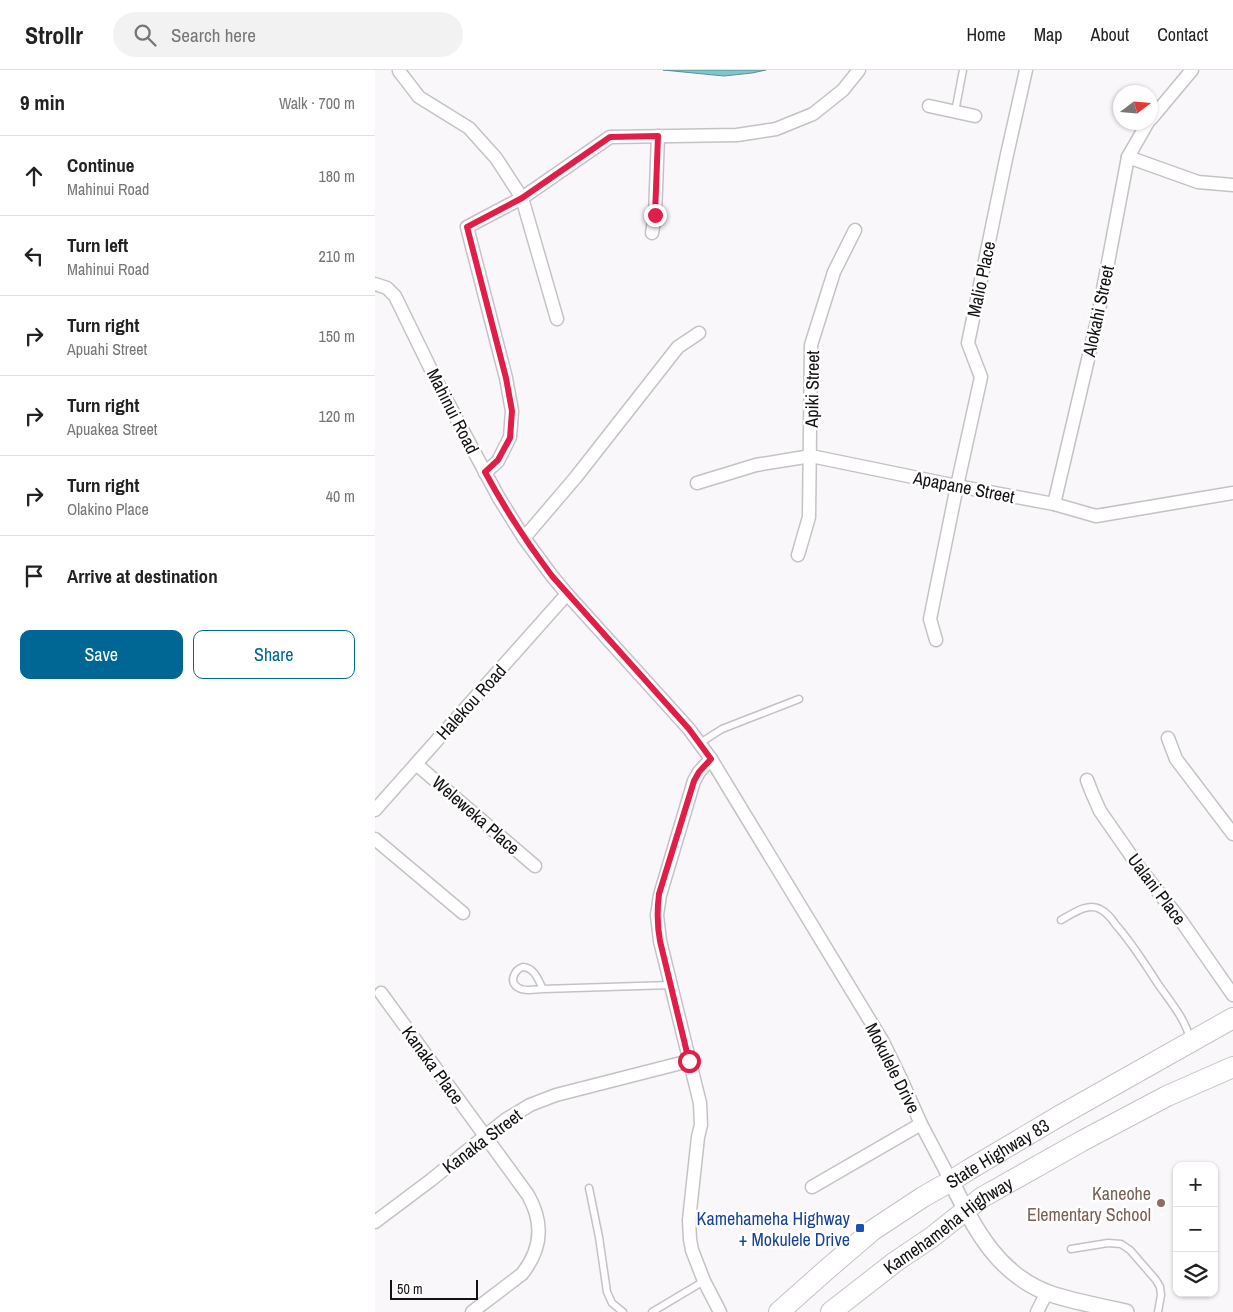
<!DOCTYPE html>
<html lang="en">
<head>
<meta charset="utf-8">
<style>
  :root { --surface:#fff; --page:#f2f2f2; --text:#222; --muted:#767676; --line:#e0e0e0; --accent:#006694 }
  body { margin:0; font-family:"Archivo Narrow",sans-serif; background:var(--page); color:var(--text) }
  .controls { position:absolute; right:15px; bottom:15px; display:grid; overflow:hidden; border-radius:10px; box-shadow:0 1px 4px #0004 }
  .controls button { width:45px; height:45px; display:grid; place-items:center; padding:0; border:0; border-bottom:1px solid var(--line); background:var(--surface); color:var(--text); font:25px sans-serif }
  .compass { position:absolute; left:738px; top:15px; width:45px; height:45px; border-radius:50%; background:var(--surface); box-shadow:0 1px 4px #0004; rotate:74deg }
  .scale { position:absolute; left:15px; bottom:12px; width:88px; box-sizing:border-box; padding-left:5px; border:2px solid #121212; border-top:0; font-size:14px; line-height:18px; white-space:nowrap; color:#121212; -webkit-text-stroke:4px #fff; paint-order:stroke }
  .stop { position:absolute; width:15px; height:15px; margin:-11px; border:4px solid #e11d48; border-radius:50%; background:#fff }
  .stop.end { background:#e11d48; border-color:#fff; box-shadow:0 1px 5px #0008 }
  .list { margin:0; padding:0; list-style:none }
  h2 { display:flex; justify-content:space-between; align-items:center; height:65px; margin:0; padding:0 20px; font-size:21px }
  h2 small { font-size:16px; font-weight:400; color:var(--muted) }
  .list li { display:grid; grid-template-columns:32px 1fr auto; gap:15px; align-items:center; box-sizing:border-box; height:80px; padding:0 20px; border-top:1px solid var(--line) }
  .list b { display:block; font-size:19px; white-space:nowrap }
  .list p { margin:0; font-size:16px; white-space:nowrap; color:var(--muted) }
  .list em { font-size:16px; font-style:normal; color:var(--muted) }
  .actions { display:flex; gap:10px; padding:15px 20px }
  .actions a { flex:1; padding:11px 0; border:1px solid var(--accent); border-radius:10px; text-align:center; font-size:18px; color:var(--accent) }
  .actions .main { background:var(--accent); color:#fff }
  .icon { flex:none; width:28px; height:28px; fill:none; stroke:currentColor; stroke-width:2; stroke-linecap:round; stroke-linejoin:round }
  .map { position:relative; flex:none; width:858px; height:1242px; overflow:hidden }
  header { display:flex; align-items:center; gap:30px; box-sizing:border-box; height:70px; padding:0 25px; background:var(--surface); border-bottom:1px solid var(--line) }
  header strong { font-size:24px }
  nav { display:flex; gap:28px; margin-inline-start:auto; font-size:18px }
  .search { width:350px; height:45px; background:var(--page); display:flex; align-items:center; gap:12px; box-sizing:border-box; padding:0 18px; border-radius:28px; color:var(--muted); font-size:19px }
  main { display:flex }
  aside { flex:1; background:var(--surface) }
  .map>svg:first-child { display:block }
  .water { fill:#7dc6cc; stroke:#5d9094 }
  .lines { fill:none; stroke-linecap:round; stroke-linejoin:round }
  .service-casing { stroke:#c4c2c5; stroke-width:9 }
  .minor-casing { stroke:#c4c2c5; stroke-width:15 }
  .tertiary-casing { stroke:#c4c2c5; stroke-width:18 }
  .primary-casing { stroke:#c4c2c5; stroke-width:22 }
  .service { stroke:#fff; stroke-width:6 }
  .minor { stroke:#fff; stroke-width:12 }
  .tertiary { stroke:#fff; stroke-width:15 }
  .primary { stroke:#fff; stroke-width:20 }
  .route { stroke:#e11d48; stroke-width:6 }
  .education-dot { fill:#8d6e63; stroke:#fff; stroke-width:2 }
  .transit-dot { fill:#1a4fb4; stroke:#fff; stroke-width:2 }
  .labels { text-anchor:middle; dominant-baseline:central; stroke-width:5; stroke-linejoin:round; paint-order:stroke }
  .street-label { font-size:18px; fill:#121212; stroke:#fff }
  .education-label { font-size:18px; fill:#785e54; stroke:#fff; text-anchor:end }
  .transit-label { font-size:18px; fill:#164399; stroke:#fff; text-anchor:end }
</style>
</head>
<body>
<header>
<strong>Strollr</strong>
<div class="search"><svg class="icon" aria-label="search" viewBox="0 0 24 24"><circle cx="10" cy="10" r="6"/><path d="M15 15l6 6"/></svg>Search here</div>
<nav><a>Home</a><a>Map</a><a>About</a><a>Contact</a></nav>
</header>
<main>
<aside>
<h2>9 min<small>Walk · 700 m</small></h2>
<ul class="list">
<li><svg class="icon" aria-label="ahead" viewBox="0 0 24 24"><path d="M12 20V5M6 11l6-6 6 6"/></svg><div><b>Continue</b><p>Mahinui Road</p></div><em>180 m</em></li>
<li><svg class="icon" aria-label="left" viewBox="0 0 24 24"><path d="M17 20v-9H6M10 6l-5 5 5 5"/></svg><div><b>Turn left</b><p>Mahinui Road</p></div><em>210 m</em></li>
<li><svg class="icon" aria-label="right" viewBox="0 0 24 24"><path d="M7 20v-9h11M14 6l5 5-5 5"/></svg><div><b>Turn right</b><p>Apuahi Street</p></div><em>150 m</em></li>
<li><svg class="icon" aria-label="right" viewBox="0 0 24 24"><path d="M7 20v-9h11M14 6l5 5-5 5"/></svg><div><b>Turn right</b><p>Apuakea Street</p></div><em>120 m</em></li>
<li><svg class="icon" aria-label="right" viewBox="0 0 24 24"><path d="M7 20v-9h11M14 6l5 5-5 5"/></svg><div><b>Turn right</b><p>Olakino Place</p></div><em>40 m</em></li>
<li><svg class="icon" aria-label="arrive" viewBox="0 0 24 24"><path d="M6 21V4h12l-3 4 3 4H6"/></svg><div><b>Arrive at destination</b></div></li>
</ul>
<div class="actions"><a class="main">Save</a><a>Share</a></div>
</aside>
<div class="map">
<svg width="858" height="1242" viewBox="0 0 858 1242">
  <rect width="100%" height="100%" fill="#f9f7fa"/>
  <path class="water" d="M288,0H391L377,3L349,6Z"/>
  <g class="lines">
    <defs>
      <g id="service">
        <path d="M580,42L588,0"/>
        <path d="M325,673L347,659L424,629"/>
        <path d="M686,850C697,844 713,832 725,839C731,842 737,849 741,855C757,873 770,894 783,914C794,930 812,951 815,970"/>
        <path d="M168,919C163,910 160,898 148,897C139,900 133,913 144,918C150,922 161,919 168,919L296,915"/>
        <path d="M214,1118L224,1167L232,1222L237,1233L248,1242"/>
        <path d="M696,1179L733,1173L746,1174L755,1180L781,1210L785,1217L786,1225L783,1242"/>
        <path d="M277,1242L329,1211"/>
      </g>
      <g id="minor">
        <path d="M24,1L44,27L94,58L121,88L147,128L182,249"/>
        <path d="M554,36L600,46"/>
        <path d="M776,49L817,0"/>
        <path d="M753,87L823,112L858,115"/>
        <path d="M277,163L280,145L283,66"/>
        <path d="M0,214L12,218L20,226L62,312L96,376L124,428L149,468L177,506L192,524L314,659L336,689L324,702L319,711L285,825L282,845L285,871L325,1033L326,1055L323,1067L314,1150L315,1169L317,1180L329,1211L345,1242"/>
        <path d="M110,403L123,391L135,367L137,341L131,308L92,157L147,128L235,67L362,65L401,59L438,44L468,20L484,0"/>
        <path d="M322,413L381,395L436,386L582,416L679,434L721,446L858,423"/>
        <path d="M679,434L722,251L753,87L773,52"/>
        <path d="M149,468L201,407L303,277L324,263"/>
        <path d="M423,485L434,447L436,275L459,202L480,160"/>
        <path d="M561,570L555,549L582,416L606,307L593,273L631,89L651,0"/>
        <path d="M793,668L801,689L858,764"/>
        <path d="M336,689L508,972L526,1009L546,1054L576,1111"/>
        <path d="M41,694L160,796"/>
        <path d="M712,710L717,723L725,741L766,800L807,852L858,925"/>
        <path d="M0,740L192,524"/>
        <path d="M0,769L88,843"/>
        <path d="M6,923L153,1125C169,1153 167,1179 147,1204L97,1242"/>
        <path d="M437,1117L546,1054"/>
        <path d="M0,1152L56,1110L130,1050L155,1035L181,1025L314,991"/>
        <path d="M662,1242L672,1222"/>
      </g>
      <path id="tertiary" d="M576,1111C600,1160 624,1207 679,1225C702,1232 727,1237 751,1242"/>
      <g id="primary">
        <path id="s1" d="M404,1242L450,1201L498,1160L548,1127L576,1111L595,1099L686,1045L858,948"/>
        <path id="s2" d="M456,1242L520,1192L557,1167L606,1128L707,1071L792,1026L858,997"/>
      </g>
    </defs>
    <use href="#service" class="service-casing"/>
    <use href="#minor" class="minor-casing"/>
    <use href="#tertiary" class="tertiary-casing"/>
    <use href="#primary" class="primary-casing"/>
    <use href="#service" class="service"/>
    <use href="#minor" class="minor"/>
    <use href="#tertiary" class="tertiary"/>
    <use href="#primary" class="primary"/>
  </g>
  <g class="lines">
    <path class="route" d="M280,145L283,66L235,67L147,128L92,157L131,308L137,341L135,368L123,390L110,402C130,439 152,473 177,506L314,659L336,689L324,702L319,711L284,824C282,840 282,855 285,871L314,991"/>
  </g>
  <circle class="education-dot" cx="786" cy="1133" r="5"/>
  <rect class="transit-dot" x="480" y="1153" width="10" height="10" rx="2.5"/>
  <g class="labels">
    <g class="street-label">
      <text transform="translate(606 209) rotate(-78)">Malio Place</text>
      <text transform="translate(723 241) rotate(-78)">Alokahi Street</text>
      <text transform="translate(437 319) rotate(-89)">Apiki Street</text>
      <text transform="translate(78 341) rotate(63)">Mahinui Road</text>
      <text transform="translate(589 417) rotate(11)">Apapane Street</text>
      <text transform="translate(96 632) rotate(-48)">Halekou Road</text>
      <text transform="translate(101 745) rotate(41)">Weleweka Place</text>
      <text transform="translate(782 819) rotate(53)">Ualani Place</text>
      <text transform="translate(58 995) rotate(54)">Kanaka Place</text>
      <text transform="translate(518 998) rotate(63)">Mokulele Drive</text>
      <text transform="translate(107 1071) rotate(-37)">Kanaka Street</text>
      <text stroke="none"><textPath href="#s1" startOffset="271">State Highway 83</textPath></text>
      <text stroke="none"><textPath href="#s2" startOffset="146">Kamehameha Highway</textPath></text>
    </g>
    <g class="education-label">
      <text x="776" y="1123">Kaneohe<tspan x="776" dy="21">Elementary School</tspan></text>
    </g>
    <g class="transit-label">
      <text x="475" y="1148">Kamehameha Highway<tspan x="475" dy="21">+ Mokulele Drive</tspan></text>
    </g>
  </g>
</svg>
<div class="controls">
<button>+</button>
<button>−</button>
<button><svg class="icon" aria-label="layers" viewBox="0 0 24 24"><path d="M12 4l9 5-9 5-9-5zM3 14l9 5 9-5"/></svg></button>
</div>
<svg class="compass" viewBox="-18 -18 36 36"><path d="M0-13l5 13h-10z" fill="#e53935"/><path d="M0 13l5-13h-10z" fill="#767676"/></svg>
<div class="scale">50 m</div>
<div class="stop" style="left:314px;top:991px"></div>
<div class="stop end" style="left:280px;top:145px"></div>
</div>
</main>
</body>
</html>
